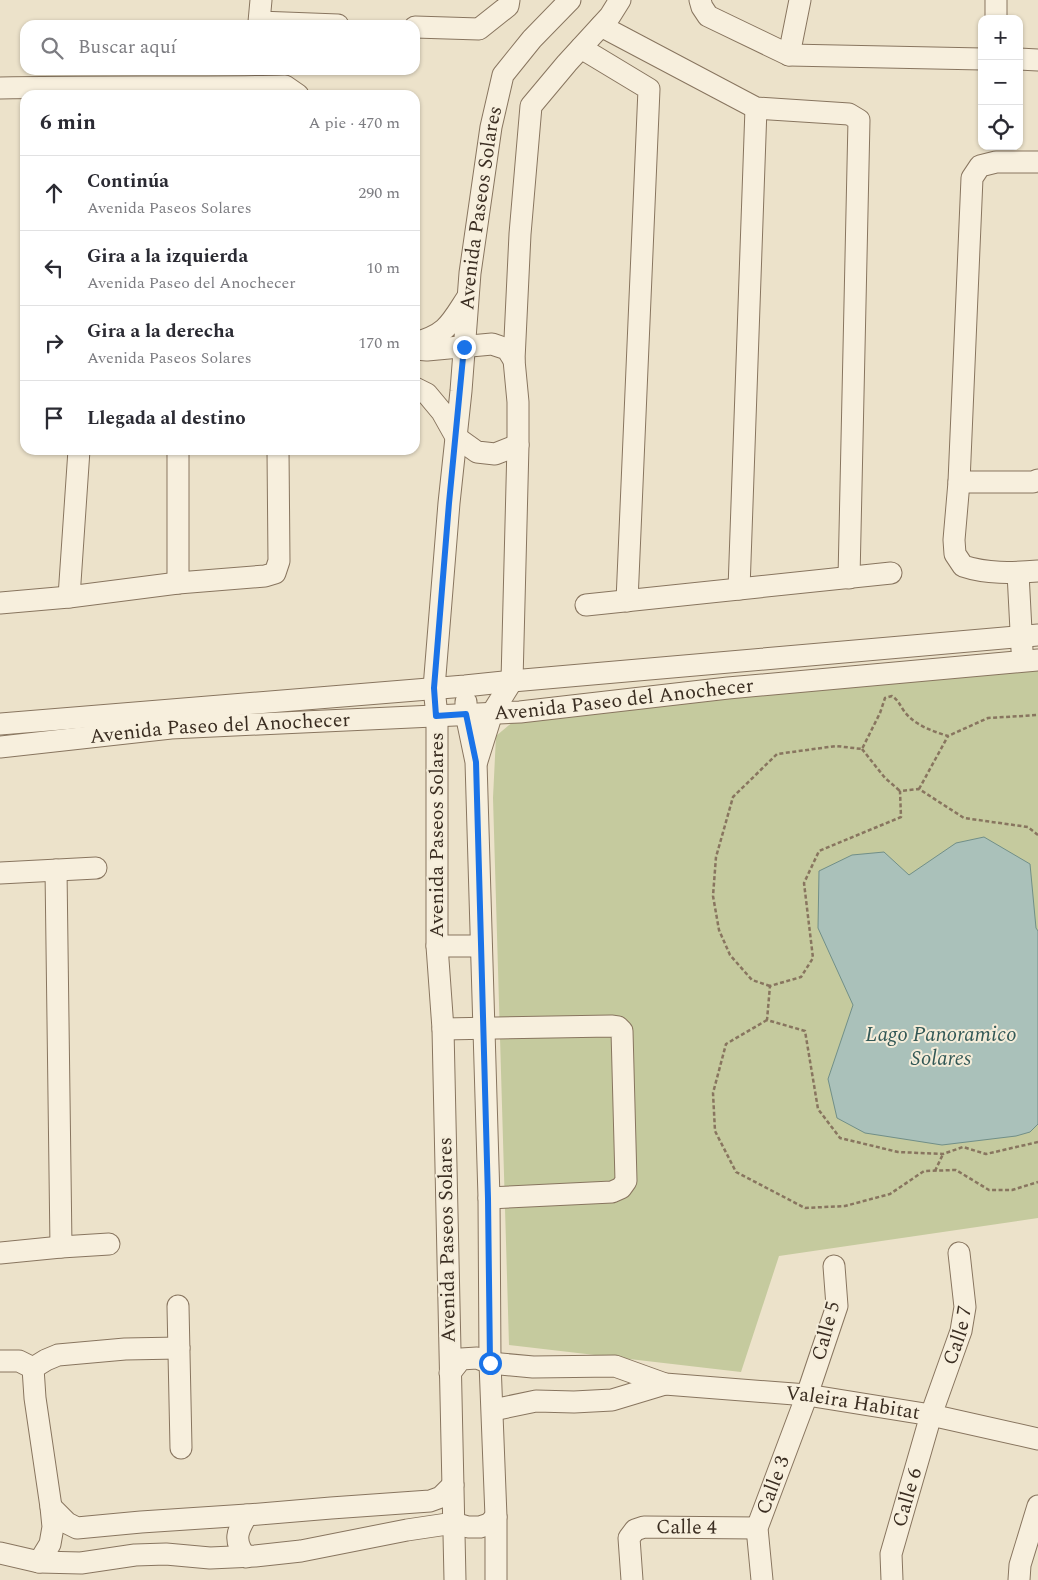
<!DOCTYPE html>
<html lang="es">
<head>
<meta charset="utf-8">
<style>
  :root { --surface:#fff; --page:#f7f7f7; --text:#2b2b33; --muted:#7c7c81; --line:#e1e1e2 }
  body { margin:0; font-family:Spectral,serif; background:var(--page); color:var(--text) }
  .controls { position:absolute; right:15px; top:15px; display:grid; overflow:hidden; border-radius:10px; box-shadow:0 1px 4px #0004 }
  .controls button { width:45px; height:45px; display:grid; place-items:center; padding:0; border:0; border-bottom:1px solid var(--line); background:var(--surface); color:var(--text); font:25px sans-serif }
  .stop { position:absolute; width:15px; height:15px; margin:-11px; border:4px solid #1a73e8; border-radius:50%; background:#fff }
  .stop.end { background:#1a73e8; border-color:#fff; box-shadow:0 1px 5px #0008 }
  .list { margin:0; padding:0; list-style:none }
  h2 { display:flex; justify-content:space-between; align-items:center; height:65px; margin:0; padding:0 20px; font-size:21px }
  h2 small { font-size:16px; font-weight:400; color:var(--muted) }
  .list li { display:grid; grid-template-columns:32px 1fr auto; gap:15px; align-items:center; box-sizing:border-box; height:75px; padding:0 20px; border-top:1px solid var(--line) }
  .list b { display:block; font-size:19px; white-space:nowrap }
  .list p { margin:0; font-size:16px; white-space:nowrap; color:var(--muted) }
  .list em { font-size:16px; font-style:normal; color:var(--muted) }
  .icon { flex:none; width:28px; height:28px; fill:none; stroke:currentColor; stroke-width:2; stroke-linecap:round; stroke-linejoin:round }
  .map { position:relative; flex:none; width:1038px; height:1580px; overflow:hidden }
  .search { position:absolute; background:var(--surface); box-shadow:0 1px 4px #0004; left:20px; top:20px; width:400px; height:55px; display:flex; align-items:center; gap:12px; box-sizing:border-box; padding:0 18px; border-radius:15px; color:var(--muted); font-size:19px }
  .panel { position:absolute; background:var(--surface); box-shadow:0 1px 4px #0004; left:20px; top:90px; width:400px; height:365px; border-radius:15px }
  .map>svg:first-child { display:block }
  .green { fill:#c5ca9e }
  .water { fill:#aac1ba; stroke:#718f88 }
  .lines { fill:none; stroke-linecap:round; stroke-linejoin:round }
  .minor-casing { stroke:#88755f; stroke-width:23 }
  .path { stroke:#88755f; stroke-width:2.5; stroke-dasharray:4 2.5; stroke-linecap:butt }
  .minor { stroke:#f7efdd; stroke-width:21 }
  .route { stroke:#1a73e8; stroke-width:6 }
  .labels { text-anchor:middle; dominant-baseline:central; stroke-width:4; stroke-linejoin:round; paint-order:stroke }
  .street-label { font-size:20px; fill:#3a2d21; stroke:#f4ecd9 }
  .water-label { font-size:21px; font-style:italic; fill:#325856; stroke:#f4ecd9 }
</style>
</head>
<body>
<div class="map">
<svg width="1038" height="1580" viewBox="0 0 1038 1580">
  <rect width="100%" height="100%" fill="#ece2ca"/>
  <path class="green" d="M1038,664V1218L779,1256L741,1372L509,1345L493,798L496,736L515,720Z"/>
  <path class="water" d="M984,837L1030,864L1036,928L1038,931V1124L1030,1132L1016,1136L942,1145L865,1133L837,1118L828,1079L853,1005L818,928L819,871L852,855L884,852L909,875L956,843Z"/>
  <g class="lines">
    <defs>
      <g id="minor">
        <path d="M261,0L259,22L338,25"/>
        <path d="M700,0L702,7L708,16L789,55L982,59"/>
        <path d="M996,19V0"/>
        <path d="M601,26L756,108L849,114L859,120L849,578"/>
        <path d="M415,27L479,29L508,6L509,0"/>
        <path d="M581,48L649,89L627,601"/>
        <path d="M789,55L800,0"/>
        <path d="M1019,59L1038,60"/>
        <path d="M0,88C95,86 190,88 285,86L298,95"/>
        <path d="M1038,162H996L980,166L972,178L959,482L954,540L955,554L963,566C987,574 1012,573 1038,571"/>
        <path d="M415,343C447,334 450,324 467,298"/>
        <path d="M415,349L427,350L492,344L507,349L514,360"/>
        <path d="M415,388L427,394L442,412L456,437L477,452L495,454L518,445"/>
        <path d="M959,482H1033L1038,480"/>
        <path d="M1018,573L1022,650"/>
        <path d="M178,583V450"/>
        <path d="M739,589L756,108"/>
        <path d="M69,597L79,450"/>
        <path d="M0,603L69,597L178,583L265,576L275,573L279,561L278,450"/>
        <path d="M586,605L891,573"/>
        <path d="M466,702V714L476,762L489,1198L490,1363L496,1517V1580"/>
        <path d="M0,724L465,686L512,681L1038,635"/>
        <path id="s1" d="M0,747L171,728L520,712L728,688L1038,660"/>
        <path d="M477,761L492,713L512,681L518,445V402L514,360L520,234L531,106L567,63L610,16L620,0"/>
        <path d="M56,870L61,1247"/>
        <path d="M0,873L96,868"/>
        <path d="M437,946H481"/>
        <path d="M443,1029L611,1026L618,1027L622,1031L626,1181L621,1188L612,1192L489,1198"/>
        <path d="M0,1253L61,1247L109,1244"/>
        <path d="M178,1306L181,1448"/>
        <path d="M0,1361H19L33,1368L35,1398L51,1507L53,1527L50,1544L39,1562"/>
        <path d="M33,1368L46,1360L58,1355L125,1349L179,1348"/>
        <path id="s2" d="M450,1373L461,1359L477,1358L490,1363L533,1367L615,1366L665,1384L807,1395L931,1415L1038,1439"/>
        <path d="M493,1410L536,1401L574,1402L612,1400L665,1384"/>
        <path d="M51,1507L67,1523L77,1528L141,1522L247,1515L331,1508L430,1501L441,1497L453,1485"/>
        <path d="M0,1553L39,1562L81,1563L135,1555L166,1554L210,1558L255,1556L301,1551L407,1530L454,1523L468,1527H480L489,1524L496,1517"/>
        <path d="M246,1557C233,1541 237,1531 247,1515"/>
        <path id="s3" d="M455,1580L443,1029L437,946V716L434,688L449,503L461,391L470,273L491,127L503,75L532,39L570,0"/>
        <path id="s4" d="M632,1580L629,1538L635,1530L644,1527L757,1528"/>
        <path id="s5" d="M762,1580L757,1528L807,1395L837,1306L834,1266"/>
        <path id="s6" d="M892,1580L891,1554L931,1415L961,1331L965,1307L959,1253"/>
        <path d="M1019,1580L1020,1565L1038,1506"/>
      </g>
    </defs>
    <use href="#minor" class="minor-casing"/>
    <g class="path">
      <path d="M862,749L885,778L900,791"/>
      <path d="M919,789L948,736"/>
      <path d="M1038,835L1028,827L964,818L919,789L900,791L901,817L819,851L804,883L813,958L801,977L770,986L767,1020L805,1031L818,1109L840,1138L898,1152L943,1154L963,1147L986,1154L1038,1142"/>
      <path d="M770,986L752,980L730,955L719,930L713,896L716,857L733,797L777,754L836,746L862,749L880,713L885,698L892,696C898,700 900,705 904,711C914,725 932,731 948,736L988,718L1038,715"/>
      <path d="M767,1020L726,1044L713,1093L715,1131L736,1172L805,1208L845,1206L890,1194L924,1171L956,1170L989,1190H1012L1038,1182"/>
      <path d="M935,1171L943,1154"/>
    </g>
    <use href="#minor" class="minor"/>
  </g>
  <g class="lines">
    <path class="route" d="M464,347L449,503L434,688L436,716L466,714L476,762L488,1198L490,1363"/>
  </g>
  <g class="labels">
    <g class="street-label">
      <text stroke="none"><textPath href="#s3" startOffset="1375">Avenida Paseos Solares</textPath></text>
      <text stroke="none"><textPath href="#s1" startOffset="626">Avenida Paseo del Anochecer</textPath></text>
      <text stroke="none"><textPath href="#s1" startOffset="221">Avenida Paseo del Anochecer</textPath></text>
      <text transform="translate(437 835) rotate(-90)">Avenida Paseos Solares</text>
      <text transform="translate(447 1240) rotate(-91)">Avenida Paseos Solares</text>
      <text transform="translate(826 1331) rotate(-75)">Calle 5</text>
      <text stroke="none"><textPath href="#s6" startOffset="255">Calle 7</textPath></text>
      <text stroke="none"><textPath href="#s2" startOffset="415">Valeira Habitat</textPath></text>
      <text stroke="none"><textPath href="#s5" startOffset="98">Calle 3</textPath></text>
      <text stroke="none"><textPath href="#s6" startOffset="85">Calle 6</textPath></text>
      <text stroke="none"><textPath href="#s4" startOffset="104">Calle 4</textPath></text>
    </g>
    <g class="water-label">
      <text x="941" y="1035">Lago Panoramico<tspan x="941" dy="24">Solares</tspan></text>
    </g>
  </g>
</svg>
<div class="controls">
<button>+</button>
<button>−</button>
<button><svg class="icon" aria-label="locate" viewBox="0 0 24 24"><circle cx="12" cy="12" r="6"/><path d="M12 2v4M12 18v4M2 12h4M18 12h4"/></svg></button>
</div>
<div class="stop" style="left:490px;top:1363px"></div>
<div class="stop end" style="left:464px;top:347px"></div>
<div class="search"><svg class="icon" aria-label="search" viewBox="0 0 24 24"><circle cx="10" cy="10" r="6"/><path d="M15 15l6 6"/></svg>Buscar aquí</div>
<section class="panel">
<h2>6 min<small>A pie · 470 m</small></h2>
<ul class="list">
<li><svg class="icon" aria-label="ahead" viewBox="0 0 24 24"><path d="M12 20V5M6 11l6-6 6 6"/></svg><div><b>Continúa</b><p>Avenida Paseos Solares</p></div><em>290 m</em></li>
<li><svg class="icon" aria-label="left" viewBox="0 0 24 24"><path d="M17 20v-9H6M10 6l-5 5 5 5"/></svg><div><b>Gira a la izquierda</b><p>Avenida Paseo del Anochecer</p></div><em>10 m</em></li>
<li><svg class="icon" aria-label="right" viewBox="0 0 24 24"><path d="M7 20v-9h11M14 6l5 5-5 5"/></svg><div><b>Gira a la derecha</b><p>Avenida Paseos Solares</p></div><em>170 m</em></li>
<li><svg class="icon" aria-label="arrive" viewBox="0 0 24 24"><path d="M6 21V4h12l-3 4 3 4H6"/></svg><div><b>Llegada al destino</b></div></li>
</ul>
</section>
</div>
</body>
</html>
